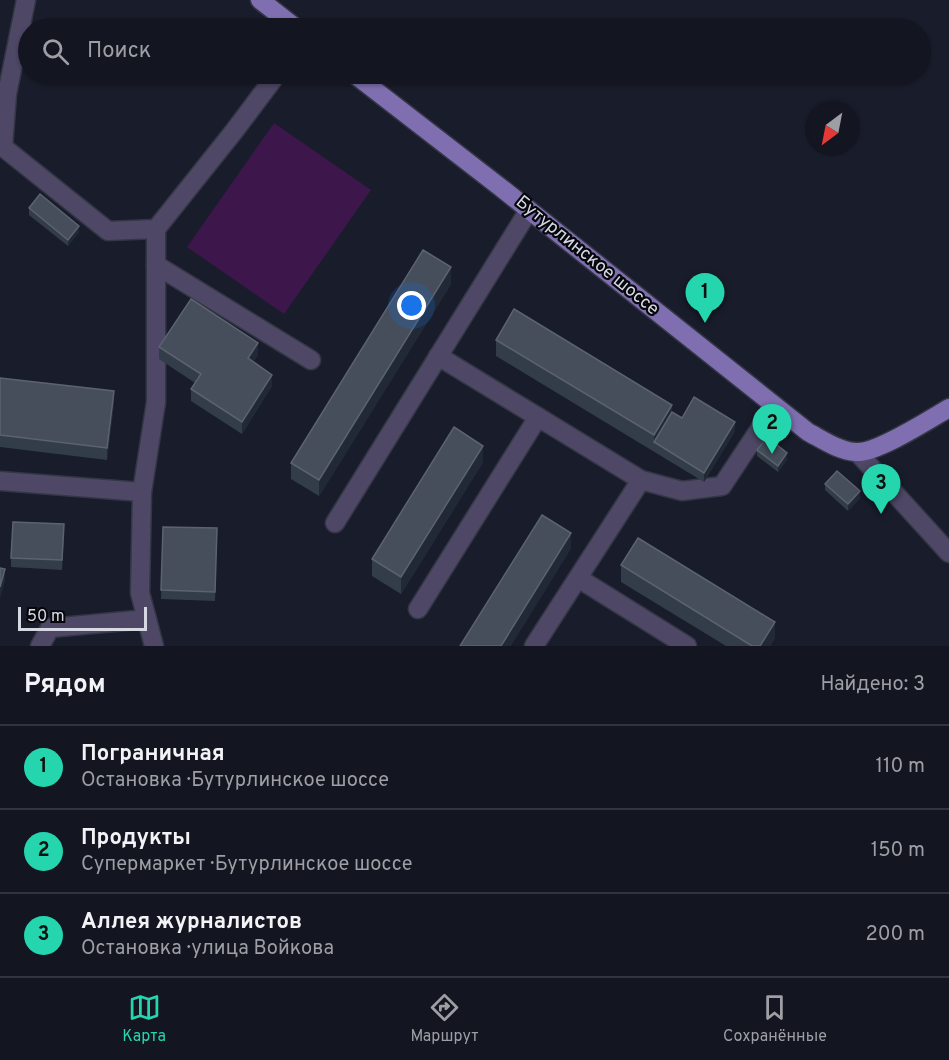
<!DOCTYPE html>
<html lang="ru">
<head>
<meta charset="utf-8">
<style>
  :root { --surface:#131520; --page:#1c1e29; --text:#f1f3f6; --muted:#9d9fa5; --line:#32343e; --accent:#25d5ae }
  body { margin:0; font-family:Overpass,sans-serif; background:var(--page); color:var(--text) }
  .compass { position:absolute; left:805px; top:102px; width:54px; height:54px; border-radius:50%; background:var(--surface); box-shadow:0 2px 4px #0004; rotate:212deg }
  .scale { position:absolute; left:18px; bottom:15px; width:129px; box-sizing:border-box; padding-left:6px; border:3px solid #d6d9e3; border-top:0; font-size:16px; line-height:21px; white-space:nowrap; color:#d6d9e3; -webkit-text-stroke:4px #06070d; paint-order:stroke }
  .you { position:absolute; left:412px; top:306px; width:21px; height:21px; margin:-15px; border:4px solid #fff; border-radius:50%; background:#1a73e8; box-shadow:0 0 0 9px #1a73e833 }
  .badge { display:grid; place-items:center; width:39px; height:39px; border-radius:50%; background:var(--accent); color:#111; font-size:20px; font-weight:700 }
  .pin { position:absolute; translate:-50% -50px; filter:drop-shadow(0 2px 3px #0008) }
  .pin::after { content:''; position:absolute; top:32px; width:21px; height:18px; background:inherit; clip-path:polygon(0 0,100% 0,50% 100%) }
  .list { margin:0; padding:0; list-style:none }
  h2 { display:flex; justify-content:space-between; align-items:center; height:78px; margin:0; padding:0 24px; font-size:26px }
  h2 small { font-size:20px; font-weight:400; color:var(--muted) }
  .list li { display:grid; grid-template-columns:39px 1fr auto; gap:18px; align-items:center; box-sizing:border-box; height:84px; padding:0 24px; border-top:2px solid var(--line) }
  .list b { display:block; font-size:22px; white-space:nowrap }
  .list p { margin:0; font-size:20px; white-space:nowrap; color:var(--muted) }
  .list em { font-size:20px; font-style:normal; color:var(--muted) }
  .icon { flex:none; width:33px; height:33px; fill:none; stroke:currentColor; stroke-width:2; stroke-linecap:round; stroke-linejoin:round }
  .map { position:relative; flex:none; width:949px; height:646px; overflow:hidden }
  .search { position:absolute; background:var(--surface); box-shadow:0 2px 4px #0004; left:18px; right:18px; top:18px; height:66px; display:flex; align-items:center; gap:15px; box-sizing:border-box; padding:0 21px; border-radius:33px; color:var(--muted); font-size:22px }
  .sheet { height:330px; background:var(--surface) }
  nav { display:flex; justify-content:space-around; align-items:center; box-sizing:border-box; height:84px; border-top:2px solid var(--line); background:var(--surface); font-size:16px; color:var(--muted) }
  nav a { display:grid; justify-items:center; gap:3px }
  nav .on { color:var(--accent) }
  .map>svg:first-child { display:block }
  .green { fill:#3d174c }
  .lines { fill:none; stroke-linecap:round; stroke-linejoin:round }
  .minor-casing { stroke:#333644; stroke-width:21 }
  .major-casing { stroke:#333644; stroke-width:21 }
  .minor { stroke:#4e4766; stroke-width:18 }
  .major { stroke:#7f6fb0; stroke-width:18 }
  .wall { fill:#333d4a }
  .shaded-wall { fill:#212936 }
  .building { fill:#454e5a; stroke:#5c6370; stroke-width:1.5 }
  .labels { text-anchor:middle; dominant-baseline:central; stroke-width:4.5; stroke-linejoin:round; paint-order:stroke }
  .street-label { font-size:18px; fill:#d6d9e3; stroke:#06070d }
</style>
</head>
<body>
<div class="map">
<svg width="949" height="646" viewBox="0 0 949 646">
  <rect width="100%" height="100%" fill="#191c2a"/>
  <path class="green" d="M274,123L371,190L284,314L187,247Z"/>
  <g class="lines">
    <defs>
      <g id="minor">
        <path d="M26,0L7,94L3,147L108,231L156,229L235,130L277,74"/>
        <path d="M156,265L311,360"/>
        <path d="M438,356L538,417"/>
        <path d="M858,453L949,553"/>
        <path d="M0,481L142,492"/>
        <path d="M335,523L529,210"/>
        <path d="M578,578L687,646"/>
        <path d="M418,609L538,417L641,480L682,491L722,486L775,406"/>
        <path d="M40,646L50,628L147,619"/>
        <path d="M154,646L140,593L142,492L156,402V229"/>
        <path d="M534,646L641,480"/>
      </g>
      <g id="major">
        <path d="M260,0L296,28"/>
        <path d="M354,74L500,187L808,432C823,440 839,451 856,452C876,454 930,419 949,408"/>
      </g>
    </defs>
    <use href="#minor" class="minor-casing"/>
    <use href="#major" class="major-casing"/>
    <use href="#minor" class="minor"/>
    <use href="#major" class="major"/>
  </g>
  <g class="wall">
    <path d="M29,208L79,232L68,246L29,215Z"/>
    <path d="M451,284L319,496L291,479V463Z"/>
    <path d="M496,340L672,412L682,418L735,431L704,482L496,356Z"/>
    <path d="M159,347L258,355L253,362L272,386L242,434L191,401V389L195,383L159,359Z"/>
    <path d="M0,378L114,403L107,460L0,447Z"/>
    <path d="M757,450L787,460L778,472L757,456Z"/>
    <path d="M483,462L401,594L372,576V559Z"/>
    <path d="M825,484L860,498L848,511L825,490Z"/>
    <path d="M163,527L217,528L215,601L161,599Z"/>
    <path d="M64,533L62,570L11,567V558Z"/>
    <path d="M621,565L775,638L770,646H726L621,582Z"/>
  </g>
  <g class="shaded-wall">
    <path d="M79,226V232L68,246V240Z"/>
    <path d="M451,267V284L319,496V480Z"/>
    <path d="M258,343V355L248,370V358Z"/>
    <path d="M272,375V386L242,434V422Z"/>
    <path d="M114,391V403L107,460V448Z"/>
    <path d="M672,405V422L654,442V435Z"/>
    <path d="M735,422V431L704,482V473Z"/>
    <path d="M483,446V462L401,594V577Z"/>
    <path d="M787,453V460L778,472V466Z"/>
    <path d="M860,491V498L848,511V504Z"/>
    <path d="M571,533V549L511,646H501Z"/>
    <path d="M5,569V581L0,599V587Z"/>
    <path d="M775,622V638L770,646H760Z"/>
  </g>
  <g class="building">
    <path d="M40,194L79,226L68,240L29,208Z"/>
    <path d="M423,250L451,267L319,480L291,463Z"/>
    <path d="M191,299L258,343L248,358L272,375L242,422L191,389L201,374L159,347Z"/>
    <path d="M514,309L672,405L654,435L496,340Z"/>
    <path d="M0,378L114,391L107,448L0,435Z"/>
    <path d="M694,397L735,422L704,473L654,442L672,412L682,418Z"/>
    <path d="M454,427L483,446L401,577L372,559Z"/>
    <path d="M767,437L787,453L778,466L757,450Z"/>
    <path d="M837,471L860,491L848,504L825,484Z"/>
    <path d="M542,515L571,533L501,646H460Z"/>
    <path d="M13,522L64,524L62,560L11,558Z"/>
    <path d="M163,527L217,528L215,592L161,590Z"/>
    <path d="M638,538L775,622L760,646H752L621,565Z"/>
    <path d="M0,568L5,569L0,587Z"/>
  </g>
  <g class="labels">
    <g class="street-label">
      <text transform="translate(587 256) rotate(39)">Бутурлинское шоссе</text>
    </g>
  </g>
</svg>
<svg class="compass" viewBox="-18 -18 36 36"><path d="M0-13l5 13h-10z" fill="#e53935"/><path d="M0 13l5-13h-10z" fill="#9d9fa5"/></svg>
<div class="scale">50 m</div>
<div class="you"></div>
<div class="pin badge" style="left:705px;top:323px">1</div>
<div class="pin badge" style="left:772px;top:454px">2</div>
<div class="pin badge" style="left:881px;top:514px">3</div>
<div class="search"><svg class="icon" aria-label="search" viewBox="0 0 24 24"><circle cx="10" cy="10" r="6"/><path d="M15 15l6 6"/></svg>Поиск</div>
</div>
<section class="sheet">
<h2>Рядом<small>Найдено: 3</small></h2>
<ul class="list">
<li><span class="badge">1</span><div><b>Пограничная</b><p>Остановка · Бутурлинское шоссе</p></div><em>110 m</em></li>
<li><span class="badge">2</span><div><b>Продукты</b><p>Супермаркет · Бутурлинское шоссе</p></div><em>150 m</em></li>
<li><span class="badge">3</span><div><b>Аллея журналистов</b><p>Остановка · улица Войкова</p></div><em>200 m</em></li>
</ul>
</section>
<nav>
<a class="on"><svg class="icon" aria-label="map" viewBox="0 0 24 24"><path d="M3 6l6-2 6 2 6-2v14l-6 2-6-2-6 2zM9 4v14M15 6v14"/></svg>Карта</a>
<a><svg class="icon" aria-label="directions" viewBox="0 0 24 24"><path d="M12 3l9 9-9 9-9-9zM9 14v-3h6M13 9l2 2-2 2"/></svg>Маршрут</a>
<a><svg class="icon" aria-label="saved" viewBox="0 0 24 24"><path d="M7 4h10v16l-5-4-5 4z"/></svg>Сохранённые</a>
</nav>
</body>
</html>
